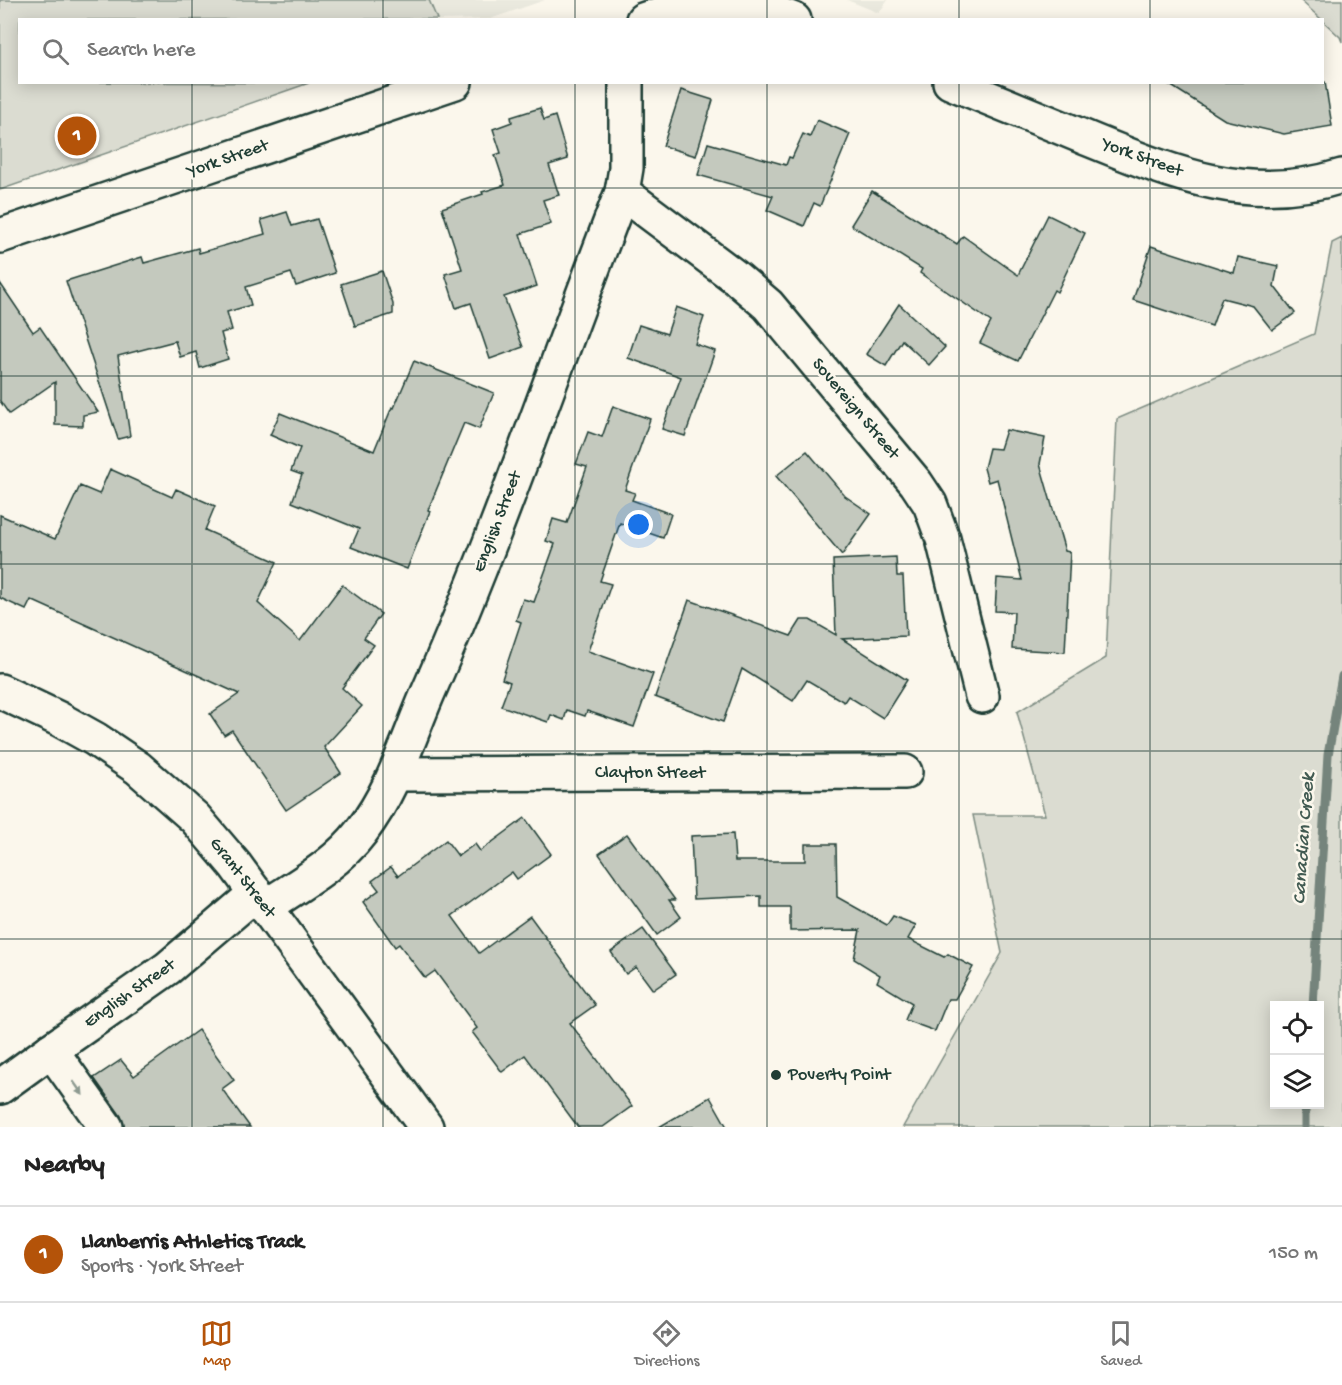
<!DOCTYPE html>
<html lang="en">
<head>
<meta charset="utf-8">
<style>
  :root { --surface:#fff; --page:#f2f2f2; --text:#222; --muted:#767676; --line:#e0e0e0; --accent:#b45309 }
  body { margin:0; font-family:"Gochi Hand",sans-serif; background:var(--page); color:var(--text) }
  .controls { position:absolute; right:18px; bottom:18px; display:grid; overflow:hidden; border-radius:0px; box-shadow:0 3px 15px #0003 }
  .controls button { width:54px; height:54px; display:grid; place-items:center; padding:0; border:0; border-bottom:2px solid var(--line); background:var(--surface); color:var(--text); font:30px sans-serif }
  .you { position:absolute; left:639px; top:525px; width:21px; height:21px; margin:-15px; border:4px solid #fff; border-radius:50%; background:#1a73e8; box-shadow:0 0 0 9px #1a73e833 }
  .badge { display:grid; place-items:center; width:39px; height:39px; border-radius:50%; background:var(--accent); color:#fff; font-size:20px; font-weight:700 }
  .pin { position:absolute; translate:-50% -50%; border:3px solid #fff; box-shadow:0 2px 6px #0006 }
  .list { margin:0; padding:0; list-style:none }
  h2 { display:flex; justify-content:space-between; align-items:center; height:78px; margin:0; padding:0 24px; font-size:26px }
  h2 small { font-size:20px; font-weight:400; color:var(--muted) }
  .list li { display:grid; grid-template-columns:39px 1fr auto; gap:18px; align-items:center; box-sizing:border-box; height:96px; padding:0 24px; border-top:2px solid var(--line) }
  .list b { display:block; font-size:22px; white-space:nowrap }
  .list p { margin:0; font-size:20px; white-space:nowrap; color:var(--muted) }
  .list em { font-size:20px; font-style:normal; color:var(--muted) }
  .icon { flex:none; width:33px; height:33px; fill:none; stroke:currentColor; stroke-width:2; stroke-linecap:round; stroke-linejoin:round }
  .map { position:relative; flex:none; width:1342px; height:1127px; overflow:hidden }
  .search { position:absolute; background:var(--surface); box-shadow:0 3px 15px #0003; left:18px; right:18px; top:18px; height:66px; display:flex; align-items:center; gap:15px; box-sizing:border-box; padding:0 21px; border-radius:0px; color:var(--muted); font-size:22px }
  .sheet { height:174px; background:var(--surface) }
  nav { display:flex; justify-content:space-around; align-items:center; box-sizing:border-box; height:84px; border-top:2px solid var(--line); background:var(--surface); font-size:16px; color:var(--muted) }
  nav a { display:grid; justify-items:center; gap:3px }
  nav .on { color:var(--accent) }
  .map>svg:first-child { display:block }
  .built { fill:#eae9de }
  .green { fill:#dbdcd1; stroke:#7d8c82; stroke-width:1.5; fill-rule:evenodd }
  .lines { fill:none; stroke-linecap:round; stroke-linejoin:round }
  .stream { stroke:#74847b; stroke-width:9 }
  .building { fill:#c4c9be; stroke:#1f3d34; stroke-width:1.5 }
  .street-casing { stroke:#1f3d34; stroke-width:38 }
  .secondary-casing { stroke:#1f3d34; stroke-width:38 }
  .street { stroke:#fbf7ec; stroke-width:33 }
  .secondary { stroke:#fbf7ec; stroke-width:33 }
  .oneway { fill:#8d9a90 }
  .grid { fill:none; stroke:#1f3d34; stroke-width:1.5; stroke-opacity:0.55 }
  .poi-dot { fill:#1f3d34; stroke:#fbf7ec; stroke-width:2 }
  .labels { text-anchor:middle; dominant-baseline:central; stroke-width:5; stroke-linejoin:round; paint-order:stroke }
  .street-label { font-size:18px; fill:#1f3d34; stroke:#fbf7ec }
  .poi-label { font-size:18px; fill:#1f3d34; stroke:#fbf7ec; text-anchor:start }
  .water-label { font-size:20px; font-style:italic; fill:#425b52; stroke:#fbf7ec }
</style>
</head>
<body>
<div class="map">
<svg width="1342" height="1127" viewBox="0 0 1342 1127">
  <rect width="100%" height="100%" fill="#fbf7ec"/>
  <filter id="ink" filterUnits="userSpaceOnUse"><feTurbulence type="fractalNoise" baseFrequency=".0167" numOctaves="2"/><feDisplacementMap in="SourceGraphic" scale="12" xChannelSelector="R" yChannelSelector="G"/><feConvolveMatrix kernelMatrix="1 2 1 2 8 2 1 2 1" color-interpolation-filters="sRGB"/></filter>
  <g filter="url(#ink)">
    <g class="built">
      <path d="M429,0H545L490,19L437,20Z"/>
      <path d="M847,0H888L879,13Z"/>
    </g>
    <g class="green">
      <path d="M0,0H429L437,19L20,20V82L309,83L0,190Z"/>
      <path d="M1300,0H1342V42L1340,37L1323,21L1321,19Z"/>
      <path d="M1342,238V1127H903L1002,953L973,815H1045L1017,712L1106,658L1117,419L1314,334L1332,243ZM1274,1006H1320V1104H1274Z"/>
    </g>
    <g class="lines">
      <g class="stream">
        <path d="M1313,1006L1328,755L1342,676"/>
        <path d="M1305,1127V1104"/>
      </g>
    </g>
    <g class="building">
      <path d="M1165,82H1325L1332,126L1284,134L1225,120Z"/>
      <path d="M681,90L713,100L696,156L663,146Z"/>
      <path d="M540,108L544,120L555,116L568,159L549,165L559,195L543,200L551,224L520,234L537,286L504,297L523,347L490,359L471,303L456,308L445,274L462,269L442,208L483,194L482,192L505,185L495,155L501,153L493,129L512,122L511,117Z"/>
      <path d="M817,120L850,134L820,206L814,203L804,226L767,210L773,196L698,175L708,143L786,165L789,157L792,158L803,134L810,137Z"/>
      <path d="M872,191L957,244L963,236L1018,275L1048,215L1085,233L1057,292L1054,290L1018,361L980,343L991,322L920,273L922,269L851,225Z"/>
      <path d="M287,212L292,226L317,219L335,273L296,286L291,273L246,287L251,305L227,312L232,330L221,333L228,359L200,368L196,352L180,357L175,341L118,356L130,436L118,439L66,281L142,257L144,263L198,248L199,253L265,234L261,220Z"/>
      <path d="M1151,246L1234,273L1238,257L1278,266L1274,286L1295,313L1272,330L1253,306L1222,298L1212,326L1133,300Z"/>
      <path d="M382,271L393,304V314L355,326L341,284Z"/>
      <path d="M0,283L33,332L40,327L98,412L83,415V426L55,425V382L9,414L0,401Z"/>
      <path d="M899,304L945,347L929,365L902,340L886,366L866,354Z"/>
      <path d="M676,307L704,317L695,344L715,351L685,436L662,429L681,377L628,358L639,325L667,334Z"/>
      <path d="M414,361L494,393L479,429L464,423L428,510L430,511L407,569L351,547L359,529L292,502L302,475L291,471L300,448L270,435L280,413L374,451L392,407L394,408Z"/>
      <path d="M613,406L650,419L625,490L635,493L632,500L671,514L663,538L620,523L600,581L611,584L588,651L653,674L634,727L587,711L585,716L567,710L564,720L551,715L548,722L501,706L510,682L502,679L521,622L516,620L523,599L534,602L555,544L546,541L553,519L567,523L587,467L576,464L588,432L602,437Z"/>
      <path d="M1006,430L1045,438L1040,464L1065,551L1070,552L1065,652L1012,649L1014,612L995,611L997,578L1022,580L997,479L988,482L984,468L989,448L1000,449Z"/>
      <path d="M807,451L845,496L871,514L842,555L776,476Z"/>
      <path d="M110,469L172,497L176,489L215,506L205,530L277,562L258,603L300,641L342,585L381,614L364,638L374,645L342,688L362,706L324,747L341,773L286,810L232,730L224,735L210,714L239,694L31,600L26,610L0,598V515L55,539L80,486L99,494Z"/>
      <path d="M896,557L897,576H903L906,636L842,639L907,680L883,718L848,696L844,702L807,680L793,701L742,669L723,722L655,697L689,600L791,636L801,620H810L836,635L833,560Z"/>
      <path d="M525,818L551,854L517,879L512,872L452,916L479,953L530,916L595,1005L570,1023L632,1106L603,1127H578L525,1055L502,1072L472,1032L477,1028L435,971L425,978L399,944L395,947L363,902L379,890L372,881L391,867L398,876L446,840L458,856L475,844L480,851Z"/>
      <path d="M627,834L675,900H669L681,917L657,935L599,854Z"/>
      <path d="M733,834L735,861H805V844H836L837,897L887,925L893,916L916,925L908,939L944,957L948,954L973,967L955,999H948L935,1031L905,1020L912,1003L877,982L880,975L854,959L860,930L790,931V907H761V896L694,899L691,836Z"/>
      <path d="M643,929L676,974L653,990L636,967L626,974L611,952Z"/>
      <path d="M198,1030L234,1080L222,1089L250,1127H124L121,1116L94,1078L121,1060L134,1076Z"/>
      <path d="M710,1097L727,1127H659Z"/>
    </g>
    <g class="lines">
      <defs>
        <g id="street">
          <path d="M643,20C656,15 670,11 684,7C719,0 761,6 794,20"/>
          <path d="M950,82C995,101 1041,119 1086,138C1172,173 1248,206 1342,176"/>
          <path d="M622,192L734,276L768,305L916,483L930,504L943,539L982,696"/>
          <path d="M0,236L455,82"/>
          <path d="M396,774L905,772"/>
          <path d="M265,907C299,885 337,864 361,832C395,788 409,735 431,686C502,524 558,356 622,192L626,168V82"/>
          <path d="M51,1050L106,1127"/>
          <path d="M0,1087L51,1050L168,968L256,893"/>
        </g>
        <path id="secondary" d="M0,691L59,719L95,739L138,768L195,818L235,865L426,1127"/>
      </defs>
      <use href="#street" class="street-casing"/>
      <use href="#secondary" class="secondary-casing"/>
      <use href="#street" class="street"/>
      <use href="#secondary" class="secondary"/>
    </g>
    <defs><path id="oneway-solid" d="M-6-.8H1V-3.2L6.5 0L1 3.2V.8H-6Z" transform="scale(1.5)"/></defs>
    <use class="oneway" href="#oneway-solid" transform="translate(78 1088) rotate(55)"/>
  </g>
  <path class="grid" d="M192,0V20M383,0V20M575,0V20M767,0V20M959,0V20M1150,0V20M192,82V1127M383,82V1127M575,82V1127M767,82V1127M959,82V1127M1150,82V1127M0,188H1342M0,376H1342M0,564H1342M0,751H1342M0,939H1342"/>
  <circle class="poi-dot" cx="776" cy="1075" r="6"/>
  <g class="labels">
    <g class="street-label">
      <text transform="translate(1142 158) rotate(20)">York Street</text>
      <text transform="translate(228 159) rotate(-19)">York Street</text>
      <text transform="translate(855 409) rotate(50)">Sovereign Street</text>
      <text transform="translate(498 522) rotate(-69)">English Street</text>
      <text x="650" y="773">Clayton Street</text>
      <text transform="translate(242 878) rotate(52)">Grant Street</text>
      <text transform="translate(130 994) rotate(-35)">English Street</text>
    </g>
    <g class="poi-label">
      <text x="788" y="1075">Poverty Point</text>
    </g>
    <g class="water-label">
      <text transform="translate(1305 839) rotate(-86)">Canadian Creek</text>
    </g>
  </g>
</svg>
<div class="controls">
<button><svg class="icon" aria-label="locate" viewBox="0 0 24 24"><circle cx="12" cy="12" r="6"/><path d="M12 2v4M12 18v4M2 12h4M18 12h4"/></svg></button>
<button><svg class="icon" aria-label="layers" viewBox="0 0 24 24"><path d="M12 4l9 5-9 5-9-5zM3 14l9 5 9-5"/></svg></button>
</div>
<div class="you"></div>
<div class="pin badge" style="left:77px;top:136px">1</div>
<div class="search"><svg class="icon" aria-label="search" viewBox="0 0 24 24"><circle cx="10" cy="10" r="6"/><path d="M15 15l6 6"/></svg>Search here</div>
</div>
<section class="sheet">
<h2>Nearby<small></small></h2>
<ul class="list">
<li><span class="badge">1</span><div><b>Llanberris Athletics Track</b><p>Sports · York Street</p></div><em>150 m</em></li>
</ul>
</section>
<nav>
<a class="on"><svg class="icon" aria-label="map" viewBox="0 0 24 24"><path d="M3 6l6-2 6 2 6-2v14l-6 2-6-2-6 2zM9 4v14M15 6v14"/></svg>Map</a>
<a><svg class="icon" aria-label="directions" viewBox="0 0 24 24"><path d="M12 3l9 9-9 9-9-9zM9 14v-3h6M13 9l2 2-2 2"/></svg>Directions</a>
<a><svg class="icon" aria-label="saved" viewBox="0 0 24 24"><path d="M7 4h10v16l-5-4-5 4z"/></svg>Saved</a>
</nav>
</body>
</html>
